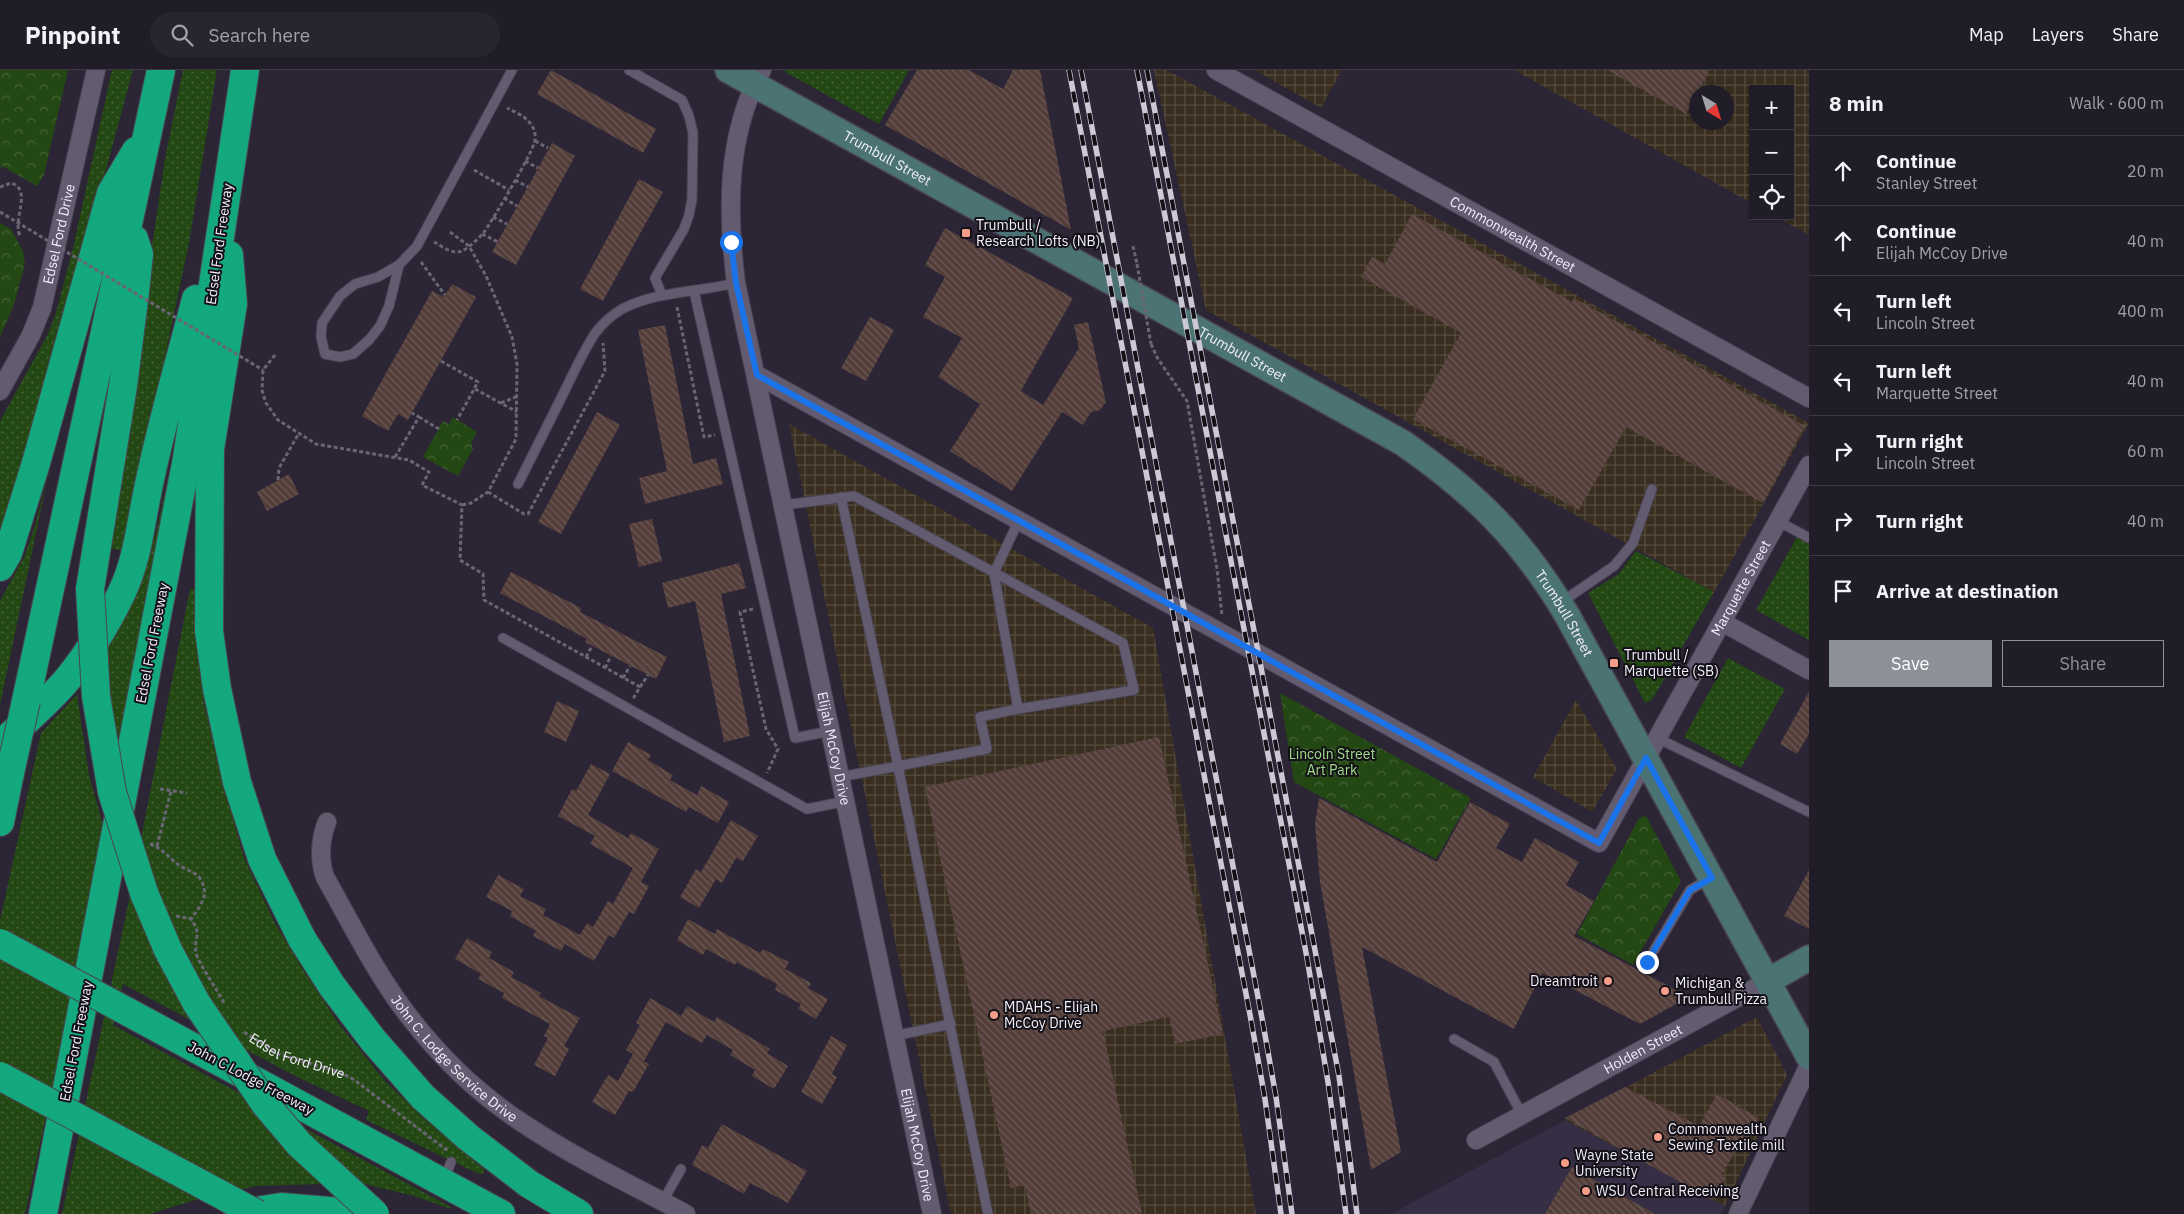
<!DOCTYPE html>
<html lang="en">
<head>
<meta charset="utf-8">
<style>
  :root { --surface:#201c28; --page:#282530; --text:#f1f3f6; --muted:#a2a1a8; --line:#3d3a45; --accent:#8c9099 }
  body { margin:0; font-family:"IBM Plex Sans",sans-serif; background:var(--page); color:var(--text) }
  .controls { position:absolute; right:15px; top:15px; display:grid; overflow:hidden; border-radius:0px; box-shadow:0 1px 4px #0004 }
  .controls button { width:45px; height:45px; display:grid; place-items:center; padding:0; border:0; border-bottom:1px solid var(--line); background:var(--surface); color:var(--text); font:25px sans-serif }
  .compass { position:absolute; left:1689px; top:15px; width:45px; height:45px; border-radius:50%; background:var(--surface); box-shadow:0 1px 4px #0004; rotate:142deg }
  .stop { position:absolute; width:15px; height:15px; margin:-11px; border:4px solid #1a73e8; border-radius:50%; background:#fff }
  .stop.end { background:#1a73e8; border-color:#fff; box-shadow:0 1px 5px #0008 }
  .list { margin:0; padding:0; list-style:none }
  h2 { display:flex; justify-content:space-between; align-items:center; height:65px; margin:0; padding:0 20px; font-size:21px }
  h2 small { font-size:16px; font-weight:400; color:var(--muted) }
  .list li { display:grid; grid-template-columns:32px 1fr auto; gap:15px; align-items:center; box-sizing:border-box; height:70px; padding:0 20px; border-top:1px solid var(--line) }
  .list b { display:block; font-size:19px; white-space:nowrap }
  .list p { margin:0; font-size:16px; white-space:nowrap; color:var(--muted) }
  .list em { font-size:16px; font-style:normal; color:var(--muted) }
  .actions { display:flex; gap:10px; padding:15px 20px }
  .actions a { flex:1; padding:11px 0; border:1px solid var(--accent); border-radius:0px; text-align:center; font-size:18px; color:var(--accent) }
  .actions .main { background:var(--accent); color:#fff }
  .icon { flex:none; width:28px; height:28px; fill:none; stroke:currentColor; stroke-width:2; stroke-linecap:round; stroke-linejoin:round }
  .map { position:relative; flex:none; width:1809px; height:1144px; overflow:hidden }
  header { display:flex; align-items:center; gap:30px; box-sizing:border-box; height:70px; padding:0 25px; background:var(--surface); border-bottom:1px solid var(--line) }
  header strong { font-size:24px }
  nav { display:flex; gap:28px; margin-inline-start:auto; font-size:18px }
  .search { width:350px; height:45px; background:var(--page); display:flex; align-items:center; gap:12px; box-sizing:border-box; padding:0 18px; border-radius:28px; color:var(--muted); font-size:19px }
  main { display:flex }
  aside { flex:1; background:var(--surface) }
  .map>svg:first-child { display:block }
  .industrial { fill:url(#industrial-grid); fill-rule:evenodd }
  .built { fill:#362e44 }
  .grass { fill:url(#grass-dots) }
  .forest { fill:url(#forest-crowns) }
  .building { fill:url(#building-back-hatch) }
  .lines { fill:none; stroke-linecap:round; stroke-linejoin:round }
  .lane-casing { stroke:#494452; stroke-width:11 }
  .street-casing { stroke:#494452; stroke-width:20 }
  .secondary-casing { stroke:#494452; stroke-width:28 }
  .highway-casing { stroke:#494452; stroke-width:30 }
  .path { stroke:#6a6574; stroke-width:3; stroke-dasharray:4 2.5; stroke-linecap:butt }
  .lane { stroke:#635c70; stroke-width:9 }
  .street { stroke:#635c70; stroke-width:18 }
  .secondary { stroke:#4b7374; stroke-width:25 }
  .highway { stroke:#13a87e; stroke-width:28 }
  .rail-casing { stroke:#ccc8d5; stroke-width:5.5 }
  .rail { stroke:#131017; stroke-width:4; stroke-dasharray:11; stroke-linecap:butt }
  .highway-bridge-casing { stroke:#494452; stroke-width:30; stroke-linecap:butt }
  .path-bridge { stroke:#6a6574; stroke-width:3; stroke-dasharray:4 2.5; stroke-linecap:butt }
  .highway-bridge { stroke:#13a87e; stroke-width:28 }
  .route { stroke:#1a73e8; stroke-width:6 }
  .poi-dot { fill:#f49e8a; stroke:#131017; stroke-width:2 }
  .labels { text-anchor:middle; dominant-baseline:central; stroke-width:4; stroke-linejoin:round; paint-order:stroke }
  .street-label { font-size:14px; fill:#f2eefa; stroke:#131017 }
  .poi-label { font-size:14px; fill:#f2eefa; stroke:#131017; text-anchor:start }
  .park-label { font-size:14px; fill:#a0dc8a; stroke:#131017 }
</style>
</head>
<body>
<header>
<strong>Pinpoint</strong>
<div class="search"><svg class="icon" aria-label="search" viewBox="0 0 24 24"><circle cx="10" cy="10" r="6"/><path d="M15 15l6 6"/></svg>Search here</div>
<nav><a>Map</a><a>Layers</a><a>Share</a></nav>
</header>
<main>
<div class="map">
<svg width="1809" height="1144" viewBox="0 0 1809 1144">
  <defs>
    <pattern id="industrial-grid" width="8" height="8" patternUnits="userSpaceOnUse" patternTransform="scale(1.25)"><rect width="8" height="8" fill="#392e1f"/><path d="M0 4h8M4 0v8" fill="none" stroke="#564d40"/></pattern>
    <pattern id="grass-dots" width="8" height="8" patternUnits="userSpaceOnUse" patternTransform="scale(1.25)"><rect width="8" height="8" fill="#244813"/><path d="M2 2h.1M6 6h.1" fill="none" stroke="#446336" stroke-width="1.8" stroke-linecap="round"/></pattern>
    <pattern id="forest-crowns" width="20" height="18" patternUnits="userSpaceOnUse" patternTransform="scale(1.25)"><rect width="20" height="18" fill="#244813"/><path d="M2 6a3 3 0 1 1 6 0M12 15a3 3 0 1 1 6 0" fill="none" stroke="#446336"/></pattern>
    <pattern id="building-back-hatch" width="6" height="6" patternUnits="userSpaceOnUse" patternTransform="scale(1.25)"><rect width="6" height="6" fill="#543e3a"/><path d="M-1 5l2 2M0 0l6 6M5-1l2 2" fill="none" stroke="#6d5a57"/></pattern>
  </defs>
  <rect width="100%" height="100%" fill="#2b2536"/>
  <g class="industrial">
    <path d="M1154,0H1167L1809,353L1714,522L1206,240Z"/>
    <path d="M1255,0H1342L1321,38Z"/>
    <path d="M1514,0H1809V165L1775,146H1790V19H1753V134ZM1696,22H1726V52H1696Z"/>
    <path d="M789,354L1153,558L1256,1144H951Z"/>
    <path d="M1576,630L1617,699L1592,742L1533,707Z"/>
    <path d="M1757,947L1787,1005L1725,1136L1565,1050Z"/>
  </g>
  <path class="built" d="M1565,1050L1725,1136L1721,1144H1391Z"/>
  <g class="grass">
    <path d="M112,0H133L53,296L0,466V351L47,266L56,243L73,178Z"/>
    <path d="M183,0H217L189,173L129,457L122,481L107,477L165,89Z"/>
    <path d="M786,0H909L879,54L785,2Z"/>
    <path d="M48,406L0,635V531L24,487L34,459Z"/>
    <path d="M168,406L170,407L117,681L105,579L143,501L156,463Z"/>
    <path d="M1797,467L1809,474V570L1756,540Z"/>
    <path d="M1636,481L1714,522L1652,630L1645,633L1588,523L1619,504Z"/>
    <path d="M190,519H195L198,587L204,632L220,702L244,788L276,855L302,898L339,954L386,1012L428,1052L485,1100L482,1104L477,1103L366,1050L369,1041L293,1005L123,914L113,955L451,1137V1139L414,1126L360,1113L256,1116L199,1129L150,1144H62L128,835Z"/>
    <path d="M1728,588L1785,619L1741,698L1684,667Z"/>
    <path d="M77,624L89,705L106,766L25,1144H0V851L41,663Z"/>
  </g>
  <g class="forest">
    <path d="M0,0H68L44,105L37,116L2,96L0,99Z"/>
    <path d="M0,153L11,159L23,181L25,194L14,235L0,267Z"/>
    <path d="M453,347L477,362L471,373L473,379L458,406L423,387L443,351L449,354Z"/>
    <path d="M1280,623L1471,728L1436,789L1294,712Z"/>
    <path d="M1646,746L1681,811L1633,895L1577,864L1639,748Z"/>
  </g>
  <g class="building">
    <path d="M551,0L656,59L643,83L537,24Z"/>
    <path d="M917,0H969L1003,19L1013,0H1040L1071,160L885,55Z"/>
    <path d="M1607,0H1710L1686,44Z"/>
    <path d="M552,73L575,86L516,195L492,182Z"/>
    <path d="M639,109L663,122L603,231L580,219Z"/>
    <path d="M1412,144L1572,232L1574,228L1805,356L1763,433L1626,357L1579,440L1413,349L1461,263L1361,207L1372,187L1385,194Z"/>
    <path d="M945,158L1073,228L1021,321L1043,335L1079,278L1074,255L1088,252L1106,332L1100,340L1091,342L1083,355L1062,342L1012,421L950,381L980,334L938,307L962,268L923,247L945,207L925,195Z"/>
    <path d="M452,214L476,227L408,350L398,344L388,361L362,346L432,221L444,227Z"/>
    <path d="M870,247L894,260L866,311L841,298Z"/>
    <path d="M665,255L693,394L716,388L723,414L645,434L639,408L667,401L638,260Z"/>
    <path d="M597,342L620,355L561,464L538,452Z"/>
    <path d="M289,404L299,424L267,441L257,422Z"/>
    <path d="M652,449L662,491L639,497L629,454Z"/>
    <path d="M739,493L746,518L721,524L750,666L724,672L695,531L668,538L662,513Z"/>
    <path d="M511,502L581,538L580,542L667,587L656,609L585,572L587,569L500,523Z"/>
    <path d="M1809,622V664L1797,684L1780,674Z"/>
    <path d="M557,631L579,641L566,672L544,662Z"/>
    <path d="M1159,667L1223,964L1175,974L1169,947L1103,961L1142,1144H1031L1025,1115L1011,1118L925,717Z"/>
    <path d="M628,672L651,685L648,690L673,705L670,710L697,725L701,716L729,732L718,753L689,737L686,742L612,701Z"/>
    <path d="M591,694L610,704L588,745L628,768L631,763L659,779L641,812L649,816L634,844L629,842L614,868L609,865L594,891L565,874L561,881L533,866L536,861L510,846L512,841L486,827L498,805L524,819L520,826L546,839L543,845L580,865L587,853L593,857L608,831L613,834L633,798L590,774L595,766L558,746L572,719L576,721Z"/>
    <path d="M1319,728L1437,792L1470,732L1510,754L1496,778L1522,792L1535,768L1579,792L1566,815L1594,831L1574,866L1689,927L1640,954L1542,903L1514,959L1362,877L1401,1082L1371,1100L1320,812L1315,754Z"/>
    <path d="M731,750L758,766L743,791L736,788L722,813L716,809L699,838L680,827L696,799L701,802Z"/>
    <path d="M1809,800V859L1784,846Z"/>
    <path d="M688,849L715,864L717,859L760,883L763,879L789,892L785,899L811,913L808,918L828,929L816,949L798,939L801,934L775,920L777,914L736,892L735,895L706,879L703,885L677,870Z"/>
    <path d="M467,868L492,882L489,888L514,902L511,907L541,923L539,926L580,948L564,976L569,979L555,1006L534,995L548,968L544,966L550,954L502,928L504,923L478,909L481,904L455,889Z"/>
    <path d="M650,928L681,946L687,936L714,952L717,947L770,979L767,983L788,996L774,1019L752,1006L755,1000L730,985L733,980L707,965L702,973L666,952L644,991L649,994L633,1022L629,1021L615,1045L592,1032L608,1005L618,1011L633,984L626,980L640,955L636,953Z"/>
    <path d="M831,966L847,975L832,1004L837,1007L822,1034L801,1022Z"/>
    <path d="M1625,1017L1699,1056L1717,1024L1759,1048L1741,1080L1737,1078L1721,1106L1725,1108L1712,1130L1565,1048Z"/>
    <path d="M722,1054L807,1101L788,1133L750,1113L744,1124L692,1095L702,1075L708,1078Z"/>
    <path d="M1572,1097L1655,1144H1545Z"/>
  </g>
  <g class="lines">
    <defs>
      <g id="lane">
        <path d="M629,0L682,30L689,46L693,63L692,129L689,145L684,159L655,208L662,225"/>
        <path d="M399,195L378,207L355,214L340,226L322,253L321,267L325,284L340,287L353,284L369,270L380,256L389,236L399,195L417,176L512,0"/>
        <path d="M694,221L795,668L830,661"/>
        <path d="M518,414C534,382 551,349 567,316C576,298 585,278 596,262C603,253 612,245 622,239C657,221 699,222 736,213"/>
        <path d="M841,427L898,696L987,679L980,647L1018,639L994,503L1019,450"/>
        <path d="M784,435L854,426L1123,573L1134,620L1018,639"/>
        <path d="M1778,451L1809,468"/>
        <path d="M1560,533L1614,496L1633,473L1652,419"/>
        <path d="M503,568L807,739L846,731"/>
        <path d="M1657,668L1809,742"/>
        <path d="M840,707L898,696L988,1144"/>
        <path d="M1647,892L1690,820L1709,809"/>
        <path d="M894,966L951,954"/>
        <path d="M1454,969L1494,992L1522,1045"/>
        <path d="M444,1110L451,1092"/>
        <path d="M663,1131L681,1099"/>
      </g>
      <g id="street">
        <path id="s2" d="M762,0C726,65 727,141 736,213L932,1144"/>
        <path id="s3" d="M1216,0L1809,328"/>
        <path id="s4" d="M757,305L1599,773L1809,395"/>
        <path id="s5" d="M0,321L31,265L42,238L96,0"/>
        <path d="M1722,552L1809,600"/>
        <path id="s6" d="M327,752C320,769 319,790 325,807C352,855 377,906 411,949C443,990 481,1026 524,1054C575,1088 632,1115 686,1144"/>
        <path id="s7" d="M1476,1070L1768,911"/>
        <path d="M1738,1144L1809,995"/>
      </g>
      <g id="secondary">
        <path id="s8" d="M728,0L1403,373C1476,424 1521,468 1567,545L1809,987"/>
        <path d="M1768,911L1809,888"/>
      </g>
      <g id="highway">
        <path d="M229,185L233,234L210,379L209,561L217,619L237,712L262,789L302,869L332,916L373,970L423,1027L469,1068L529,1114L579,1144"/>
        <path d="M0,497L8,483L36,393L111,123L136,81"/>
        <path d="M90,519L123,316L135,222L139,184L134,169"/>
        <path d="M26,631L161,0"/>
        <path d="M0,675C18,658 38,641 55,623C80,598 107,554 122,522C137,490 140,458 147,424C160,358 179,294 196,229"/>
        <path d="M0,752L10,703"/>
        <path d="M128,942L501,1144"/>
        <path d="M43,1144L187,388L245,0"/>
        <path d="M238,1144L281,1137L365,1144"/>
      </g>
    </defs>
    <use href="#lane" class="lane-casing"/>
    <use href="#street" class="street-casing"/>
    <use href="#secondary" class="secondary-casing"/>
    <use href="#highway" class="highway-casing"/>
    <g class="path">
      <path d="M535,71L548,78"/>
      <path d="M525,91L538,98"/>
      <path d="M474,100L509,120"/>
      <path d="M515,110L528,117"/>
      <path d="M0,117L11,113C33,120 12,148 20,166"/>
      <path d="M504,128L517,136"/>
      <path d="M493,147L507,154"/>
      <path d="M450,162L469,176L486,206L512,267L517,294L516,369L488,422L471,433L462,435"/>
      <path d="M482,164L498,172"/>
      <path d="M434,172C442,176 452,185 462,181C470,177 480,167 485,161C493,149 534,81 535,70C537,52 520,44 507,38"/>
      <path d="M1133,176L1137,194"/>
      <path d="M421,192L445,225"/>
      <path d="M677,237L704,367L715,365"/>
      <path d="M1151,274L1158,289L1187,331L1217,499L1222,545"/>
      <path d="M275,285L263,300L262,320L266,333L278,350L316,374L409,390L429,402L422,415L462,435L460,490L483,504L484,530L640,617L633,629"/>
      <path d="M441,291L478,312L457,350"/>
      <path d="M475,319L517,342"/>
      <path d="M501,333L518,326"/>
      <path d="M419,347L439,359"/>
      <path d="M395,387L419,347L412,343"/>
      <path d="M278,410L279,398L299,363"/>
      <path d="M488,422L524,444H528L605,301L603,273"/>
      <path d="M753,539L740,542L766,659L778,679L767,703"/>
      <path d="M586,587L592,576"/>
      <path d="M605,598L611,586"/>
      <path d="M623,608L630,596"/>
      <path d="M640,617L648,605"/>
      <path d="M160,719L187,723"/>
      <path d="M150,774C162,778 169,788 179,795C184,799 195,802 199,807C211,824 201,835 191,849"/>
      <path d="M157,776L171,721"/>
      <path d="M176,846L191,849C203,866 193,869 196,883C199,894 218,921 224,933"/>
      <path id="s1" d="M244,962L278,984L339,1002L353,1009L448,1081"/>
    </g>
    <use href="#lane" class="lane"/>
    <use href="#street" class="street"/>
    <use href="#secondary" class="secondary"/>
    <use href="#highway" class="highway"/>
    <defs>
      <g id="rail">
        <path d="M1069,0L1251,950L1265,1029L1281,1144"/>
        <path d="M1081,0L1262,948L1276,1027L1292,1144"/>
        <path d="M1137,0L1307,888L1328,1012L1346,1144"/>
        <path d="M1147,0L1339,1006L1357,1144"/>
      </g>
    </defs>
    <use href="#rail" class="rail-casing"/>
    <use href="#rail" class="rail"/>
    <defs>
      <g id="highway-bridge">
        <path d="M90,519L96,626L112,722L144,823L168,880L197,934L266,1035L299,1074L375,1144"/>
        <path d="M10,703L26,631"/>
        <path d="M0,873L128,942"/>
        <path d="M0,1006L257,1144"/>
      </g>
    </defs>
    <use href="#highway-bridge" class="highway-bridge-casing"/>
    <g class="path-bridge">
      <path d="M0,142L263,300"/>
      <path d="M1137,194L1151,274"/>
    </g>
    <use href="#highway-bridge" class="highway-bridge"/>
  </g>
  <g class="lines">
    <path class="route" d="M731,172L736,213L757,305L1599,773L1646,688L1712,808L1690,820L1647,892"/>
  </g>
  <g class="poi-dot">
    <rect x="961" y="158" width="10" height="10" rx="2.5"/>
    <rect x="1609" y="588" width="10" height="10" rx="2.5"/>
    <circle cx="1608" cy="911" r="5"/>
    <circle cx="1665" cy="921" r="5"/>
    <circle cx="994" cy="945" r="5"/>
    <circle cx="1658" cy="1067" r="5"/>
    <circle cx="1565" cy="1093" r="5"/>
    <circle cx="1586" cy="1121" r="5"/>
  </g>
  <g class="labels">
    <g class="street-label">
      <text stroke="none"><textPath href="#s8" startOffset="182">Trumbull Street</textPath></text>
      <text stroke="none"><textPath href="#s5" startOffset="169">Edsel Ford Drive</textPath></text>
      <text stroke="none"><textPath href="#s3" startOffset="339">Commonwealth Street</textPath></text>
      <text transform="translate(219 174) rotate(-82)">Edsel Ford Freeway</text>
      <text stroke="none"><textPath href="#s8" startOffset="588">Trumbull Street</textPath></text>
      <text stroke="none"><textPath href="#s4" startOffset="1255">Marquette Street</textPath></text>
      <text stroke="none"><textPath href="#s8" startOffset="1008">Trumbull Street</textPath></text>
      <text transform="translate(152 573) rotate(-79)">Edsel Ford Freeway</text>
      <text stroke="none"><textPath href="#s2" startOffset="694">Elijah McCoy Drive</textPath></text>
      <text transform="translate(76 971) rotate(-79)">Edsel Ford Freeway</text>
      <text stroke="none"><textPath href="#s7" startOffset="190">Holden Street</textPath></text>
      <text stroke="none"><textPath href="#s1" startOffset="59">Edsel Ford Drive</textPath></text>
      <text stroke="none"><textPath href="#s6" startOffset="281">John C. Lodge Service Drive</textPath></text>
      <text transform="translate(251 1008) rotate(28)">John C Lodge Freeway</text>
      <text stroke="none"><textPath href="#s2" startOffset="1099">Elijah McCoy Drive</textPath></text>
    </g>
    <g class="poi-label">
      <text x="976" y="155">Trumbull /<tspan x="976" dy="16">Research Lofts (NB)</tspan></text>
      <text x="1624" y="585">Trumbull /<tspan x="1624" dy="16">Marquette (SB)</tspan></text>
      <text x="1598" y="911" text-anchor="end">Dreamtroit</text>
      <text x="1675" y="913">Michigan &amp;<tspan x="1675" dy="16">Trumbull Pizza</tspan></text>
      <text x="1004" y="937">MDAHS - Elijah<tspan x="1004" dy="16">McCoy Drive</tspan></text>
      <text x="1668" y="1059">Commonwealth<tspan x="1668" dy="16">Sewing Textile mill</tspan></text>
      <text x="1575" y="1085">Wayne State<tspan x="1575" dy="16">University</tspan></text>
      <text x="1596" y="1121">WSU Central Receiving</text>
    </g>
    <g class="park-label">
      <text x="1332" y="684">Lincoln Street<tspan x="1332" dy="16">Art Park</tspan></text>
    </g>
  </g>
</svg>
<div class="controls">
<button>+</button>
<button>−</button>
<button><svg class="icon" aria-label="locate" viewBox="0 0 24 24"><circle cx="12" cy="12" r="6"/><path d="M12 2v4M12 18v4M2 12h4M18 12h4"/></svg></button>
</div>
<svg class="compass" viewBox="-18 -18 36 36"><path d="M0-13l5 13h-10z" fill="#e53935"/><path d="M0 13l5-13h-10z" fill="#a2a1a8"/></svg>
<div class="stop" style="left:731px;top:172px"></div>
<div class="stop end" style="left:1647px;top:892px"></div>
</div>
<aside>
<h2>8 min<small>Walk · 600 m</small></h2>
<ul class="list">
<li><svg class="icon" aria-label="ahead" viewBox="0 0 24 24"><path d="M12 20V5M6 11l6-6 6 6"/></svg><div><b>Continue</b><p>Stanley Street</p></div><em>20 m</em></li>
<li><svg class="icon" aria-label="ahead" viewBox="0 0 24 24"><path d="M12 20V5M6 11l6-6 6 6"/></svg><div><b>Continue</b><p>Elijah McCoy Drive</p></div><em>40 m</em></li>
<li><svg class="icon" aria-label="left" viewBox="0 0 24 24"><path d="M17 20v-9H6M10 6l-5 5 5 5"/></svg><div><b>Turn left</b><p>Lincoln Street</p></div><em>400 m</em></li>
<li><svg class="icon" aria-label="left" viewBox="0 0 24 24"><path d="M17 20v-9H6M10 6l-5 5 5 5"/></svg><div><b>Turn left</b><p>Marquette Street</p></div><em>40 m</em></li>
<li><svg class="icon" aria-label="right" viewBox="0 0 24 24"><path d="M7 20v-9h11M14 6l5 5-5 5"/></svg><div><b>Turn right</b><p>Lincoln Street</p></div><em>60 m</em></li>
<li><svg class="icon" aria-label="right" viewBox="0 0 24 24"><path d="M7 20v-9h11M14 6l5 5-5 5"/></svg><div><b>Turn right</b></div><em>40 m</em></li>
<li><svg class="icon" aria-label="arrive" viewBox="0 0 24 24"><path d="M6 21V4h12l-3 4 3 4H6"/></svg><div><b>Arrive at destination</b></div></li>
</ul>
<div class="actions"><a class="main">Save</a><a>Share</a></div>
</aside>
</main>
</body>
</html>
